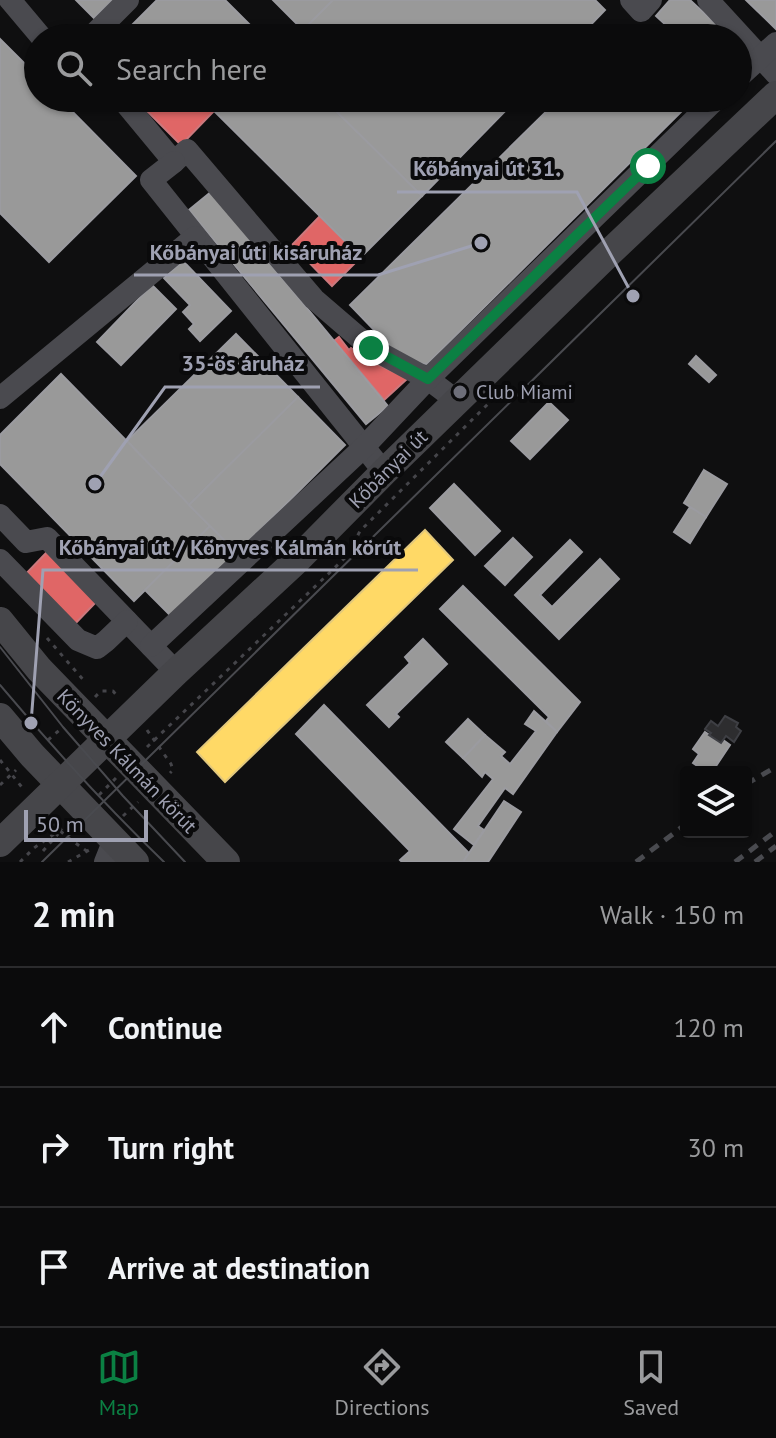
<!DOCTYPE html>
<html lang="en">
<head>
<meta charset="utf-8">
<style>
  :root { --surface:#0b0b0c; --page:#141415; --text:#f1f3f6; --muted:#9a9b9d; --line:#2b2b2d; --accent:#0b8043 }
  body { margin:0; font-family:"PT Sans",sans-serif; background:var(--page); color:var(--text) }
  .controls { position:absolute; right:24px; bottom:24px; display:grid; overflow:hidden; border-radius:8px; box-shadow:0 2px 6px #0004 }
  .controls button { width:72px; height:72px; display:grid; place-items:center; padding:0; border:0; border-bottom:2px solid var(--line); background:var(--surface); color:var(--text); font:40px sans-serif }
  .scale { position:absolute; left:24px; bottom:20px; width:124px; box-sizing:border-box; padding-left:8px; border:4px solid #9fa1b2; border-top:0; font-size:22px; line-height:28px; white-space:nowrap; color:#9fa1b2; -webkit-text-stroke:6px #0a0a0b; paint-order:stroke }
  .stop { position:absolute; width:24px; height:24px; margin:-18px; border:6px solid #0b8043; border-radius:50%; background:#fff }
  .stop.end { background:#0b8043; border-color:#fff; box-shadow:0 2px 8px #0008 }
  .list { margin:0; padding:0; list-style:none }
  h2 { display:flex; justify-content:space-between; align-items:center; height:104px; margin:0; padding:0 32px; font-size:34px }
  h2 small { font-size:26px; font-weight:400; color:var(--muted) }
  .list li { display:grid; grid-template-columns:52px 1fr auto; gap:24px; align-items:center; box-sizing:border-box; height:120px; padding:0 32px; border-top:2px solid var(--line) }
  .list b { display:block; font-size:30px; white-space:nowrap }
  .list em { font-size:26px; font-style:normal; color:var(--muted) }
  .icon { flex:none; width:44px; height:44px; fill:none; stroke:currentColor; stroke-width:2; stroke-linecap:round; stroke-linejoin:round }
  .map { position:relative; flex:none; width:776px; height:862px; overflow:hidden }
  .search { position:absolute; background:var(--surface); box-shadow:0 2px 6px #0004; left:24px; right:24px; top:24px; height:88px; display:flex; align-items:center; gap:20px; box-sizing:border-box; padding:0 28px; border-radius:44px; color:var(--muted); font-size:30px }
  .sheet { height:464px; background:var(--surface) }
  nav { display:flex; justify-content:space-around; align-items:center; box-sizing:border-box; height:112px; border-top:2px solid var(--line); background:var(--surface); font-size:22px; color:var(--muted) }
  nav a { display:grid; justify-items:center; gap:4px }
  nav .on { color:var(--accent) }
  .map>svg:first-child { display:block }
  .homes { fill:#ffd966; stroke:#e2c87d; stroke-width:2 }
  .shops { fill:#e06666; stroke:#cc787d; stroke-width:2 }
  .industry { fill:#999; stroke:#9b9ba0; stroke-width:2 }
  .building { fill:#2d2d2f; stroke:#3e3f44; stroke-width:2 }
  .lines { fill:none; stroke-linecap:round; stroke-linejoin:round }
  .path { stroke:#45454a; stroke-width:3; stroke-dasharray:4 6; stroke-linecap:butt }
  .minor { stroke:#4a4a4f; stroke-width:22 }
  .major { stroke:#46464a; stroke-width:28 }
  .tram { stroke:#494a4f; stroke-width:2 }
  .rail { stroke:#494a4f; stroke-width:5; stroke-dasharray:10 8; stroke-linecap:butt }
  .route { stroke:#0b8043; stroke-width:10 }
  .poi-dot { fill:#6d6e79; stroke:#0a0a0b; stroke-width:3 }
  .labels { text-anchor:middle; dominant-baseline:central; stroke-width:8; stroke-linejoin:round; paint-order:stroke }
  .poi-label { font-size:20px; fill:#9fa1b2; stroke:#0a0a0b; text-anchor:start }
  .street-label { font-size:20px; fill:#9fa1b2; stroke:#0a0a0b }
  .leader { fill:none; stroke:#9fa1b2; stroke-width:3 }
  .callout-dot { fill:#9fa1b2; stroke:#0a0a0b; stroke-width:3 }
  .callout-label { font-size:22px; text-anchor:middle; font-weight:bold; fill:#9fa1b2; stroke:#0a0a0b; stroke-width:8; stroke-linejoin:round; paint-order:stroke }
</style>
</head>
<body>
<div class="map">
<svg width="776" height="862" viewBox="0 0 776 862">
  <rect width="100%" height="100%" fill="#0f0f10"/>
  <path class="homes" d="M425,530L453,560L225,782L197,752Z"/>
  <g class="shops">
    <path d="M130,27L141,38H119Z"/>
    <path d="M133,98H161L148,112Z"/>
    <path d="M161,98H201L214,111L181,145L148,112Z"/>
    <path d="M320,216L361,257L332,286L292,245Z"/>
    <path d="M339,337L349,350L351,348L376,364L408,378L384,400L334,341Z"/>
    <path d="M47,552L97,601L70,629L20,580Z"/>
  </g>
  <g class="industry">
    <path d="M76,0H113L94,18Z"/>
    <path d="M157,0H225L263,38H141L130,27Z"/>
    <path d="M273,0H333L303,30Z"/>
    <path d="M333,0H595L605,10L578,38H295Z"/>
    <path d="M670,0H690L717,25L705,38H680L656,16Z"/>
    <path d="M746,0H776V29Z"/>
    <path d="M717,25L732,38H705Z"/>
    <path d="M631,28L642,38H621Z"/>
    <path d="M0,39L38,77V98H59L136,176L49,262L0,213Z"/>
    <path d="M201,98H323L422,196L361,257Z"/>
    <path d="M323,98H518L422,196Z"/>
    <path d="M560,98H695L427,364L405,362L350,305Z"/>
    <path d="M211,192L388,406L366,424L189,210Z"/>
    <path d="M183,261L231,311L200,341L189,329L194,324L183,312L190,305L164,278Z"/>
    <path d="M152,285L176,309L121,365L97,342Z"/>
    <path d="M236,334L298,397L189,505L127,441Z"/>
    <path d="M696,356L716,375L709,382L689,364Z"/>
    <path d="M61,374L210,526L134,601L0,464V435Z"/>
    <path d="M298,397L345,445L237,553L189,505Z"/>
    <path d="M549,402L568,420L530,459L511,441Z"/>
    <path d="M704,470L727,484L706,517L684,503Z"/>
    <path d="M454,484L500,531L475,555L430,508Z"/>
    <path d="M690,507L706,517L690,543L674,532Z"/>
    <path d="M210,526L237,553L172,617L145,590Z"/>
    <path d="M513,538L532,557L505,585L485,566Z"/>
    <path d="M570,540L582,552L540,595L552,607L600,559L619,579L559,639L515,595Z"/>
    <path d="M463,586L580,702L557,732L546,721L549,717L440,609Z"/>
    <path d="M423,639L447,664L396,714L399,717L389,727L367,705L410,663L405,657Z"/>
    <path d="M324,705L469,853L463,862H402L400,860L410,851L296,734Z"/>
    <path d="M534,711L557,732L513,794L505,788L478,826L484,830L474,845L454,829L493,779L485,772L482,777L463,758L485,735L505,752L501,756L510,764L536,731L525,724Z"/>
    <path d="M468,719L485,735L463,758L446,742Z"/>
    <path d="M705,732L721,743L723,740L730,745L712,772H706L693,763L699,754L693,749Z"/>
    <path d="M504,801L521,812L488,862H463Z"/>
  </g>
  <path class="building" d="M725,716L738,723L736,727L741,731L734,742L726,736L721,743L709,735L711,733L705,729L711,721L718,726Z"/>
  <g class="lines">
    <g class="path">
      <path d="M47,638L86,683"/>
      <path d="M95,697L101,691H113L118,697"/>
      <path d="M147,730L171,764L173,770L170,773"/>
      <path d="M48,740L63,727"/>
      <path d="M147,747L347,556L360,531L496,396"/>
      <path d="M0,760L25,791"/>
      <path d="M0,785L16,770"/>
      <path d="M99,795L116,778"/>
      <path d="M123,816L138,802"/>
      <path d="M53,824L67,837L88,852"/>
      <path d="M43,851L58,834"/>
      <path d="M20,862L34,848L67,825"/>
      <path d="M68,862L89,850"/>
    </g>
    <g class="minor">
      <path d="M10,0L42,38"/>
      <path d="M631,0L641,11L651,0"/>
      <path d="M708,0L776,74"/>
      <path d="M90,38L128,0"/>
      <path d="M738,78L776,43"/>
      <path d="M121,98L174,162L187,150L314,299L371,348L428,379L457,401"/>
      <path d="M174,162L151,180L384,472"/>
      <path d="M0,398L195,237"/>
      <path d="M0,515L26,542L47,538L176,672"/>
      <path d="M0,560L78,640L97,648L106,641L127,621"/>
      <path d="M151,646L363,448L428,379L717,98"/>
      <path d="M105,862L113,842"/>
    </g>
    <g class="major">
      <path d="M0,621L39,669L226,862"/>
      <path d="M0,717L32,755L135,862"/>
      <path d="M0,843L176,672L297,560L384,472L610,252L776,95"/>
    </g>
    <g class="tram">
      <path d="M0,647L63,727L123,796L185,862"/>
      <path d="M0,685C52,747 106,806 164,862"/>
      <path d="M42,862L776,141"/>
    </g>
    <g class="rail">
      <path d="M746,784L776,767"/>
      <path d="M636,862L686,824"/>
      <path d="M735,862L776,831"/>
      <path d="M755,862L776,846"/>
    </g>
  </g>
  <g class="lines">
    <path class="route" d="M371,348L428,379L648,166"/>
  </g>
  <circle class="poi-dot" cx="460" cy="392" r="8"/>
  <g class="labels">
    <g class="poi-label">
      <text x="476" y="392">Club Miami</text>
    </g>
    <g class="street-label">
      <text transform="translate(388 469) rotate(-45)">Kőbányai út</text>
      <text transform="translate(127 761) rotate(46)">Könyves Kálmán körút</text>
    </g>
  </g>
  <path class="leader" d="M633 296L577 192H397M481 243L378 275H134M95 484L165 387H320M31 723L43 570H418"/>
  <g class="callout-dot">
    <circle cx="633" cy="296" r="8"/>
    <circle cx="481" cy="243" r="8"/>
    <circle cx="95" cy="484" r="8"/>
    <circle cx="31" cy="723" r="8"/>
  </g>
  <g class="callout-label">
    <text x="487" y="176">Kőbányai út 31.</text>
    <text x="256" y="260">Kőbányai úti kisáruház</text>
    <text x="243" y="371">35-ös áruház</text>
    <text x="230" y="555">Kőbányai út / Könyves Kálmán körút</text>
  </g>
</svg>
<div class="controls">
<button><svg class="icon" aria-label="layers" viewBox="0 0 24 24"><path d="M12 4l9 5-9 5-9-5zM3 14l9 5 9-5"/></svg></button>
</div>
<div class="scale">50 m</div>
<div class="stop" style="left:648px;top:166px"></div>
<div class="stop end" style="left:371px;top:348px"></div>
<div class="search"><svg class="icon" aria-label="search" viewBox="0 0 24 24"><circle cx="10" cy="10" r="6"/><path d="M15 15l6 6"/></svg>Search here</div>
</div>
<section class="sheet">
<h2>2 min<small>Walk · 150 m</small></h2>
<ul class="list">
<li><svg class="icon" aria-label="ahead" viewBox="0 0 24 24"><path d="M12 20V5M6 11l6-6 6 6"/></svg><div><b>Continue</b></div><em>120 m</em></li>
<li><svg class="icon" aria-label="right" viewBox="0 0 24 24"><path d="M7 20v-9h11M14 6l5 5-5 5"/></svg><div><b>Turn right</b></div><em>30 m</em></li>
<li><svg class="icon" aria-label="arrive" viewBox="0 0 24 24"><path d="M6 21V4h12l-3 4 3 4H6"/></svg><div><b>Arrive at destination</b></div></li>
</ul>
</section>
<nav>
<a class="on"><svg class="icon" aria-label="map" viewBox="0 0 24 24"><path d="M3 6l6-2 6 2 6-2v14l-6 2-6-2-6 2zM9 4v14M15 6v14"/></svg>Map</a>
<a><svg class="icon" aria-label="directions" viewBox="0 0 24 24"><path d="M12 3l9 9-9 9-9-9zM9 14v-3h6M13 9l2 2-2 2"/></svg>Directions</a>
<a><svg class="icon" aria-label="saved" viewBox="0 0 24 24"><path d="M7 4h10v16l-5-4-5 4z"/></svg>Saved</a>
</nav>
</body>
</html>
